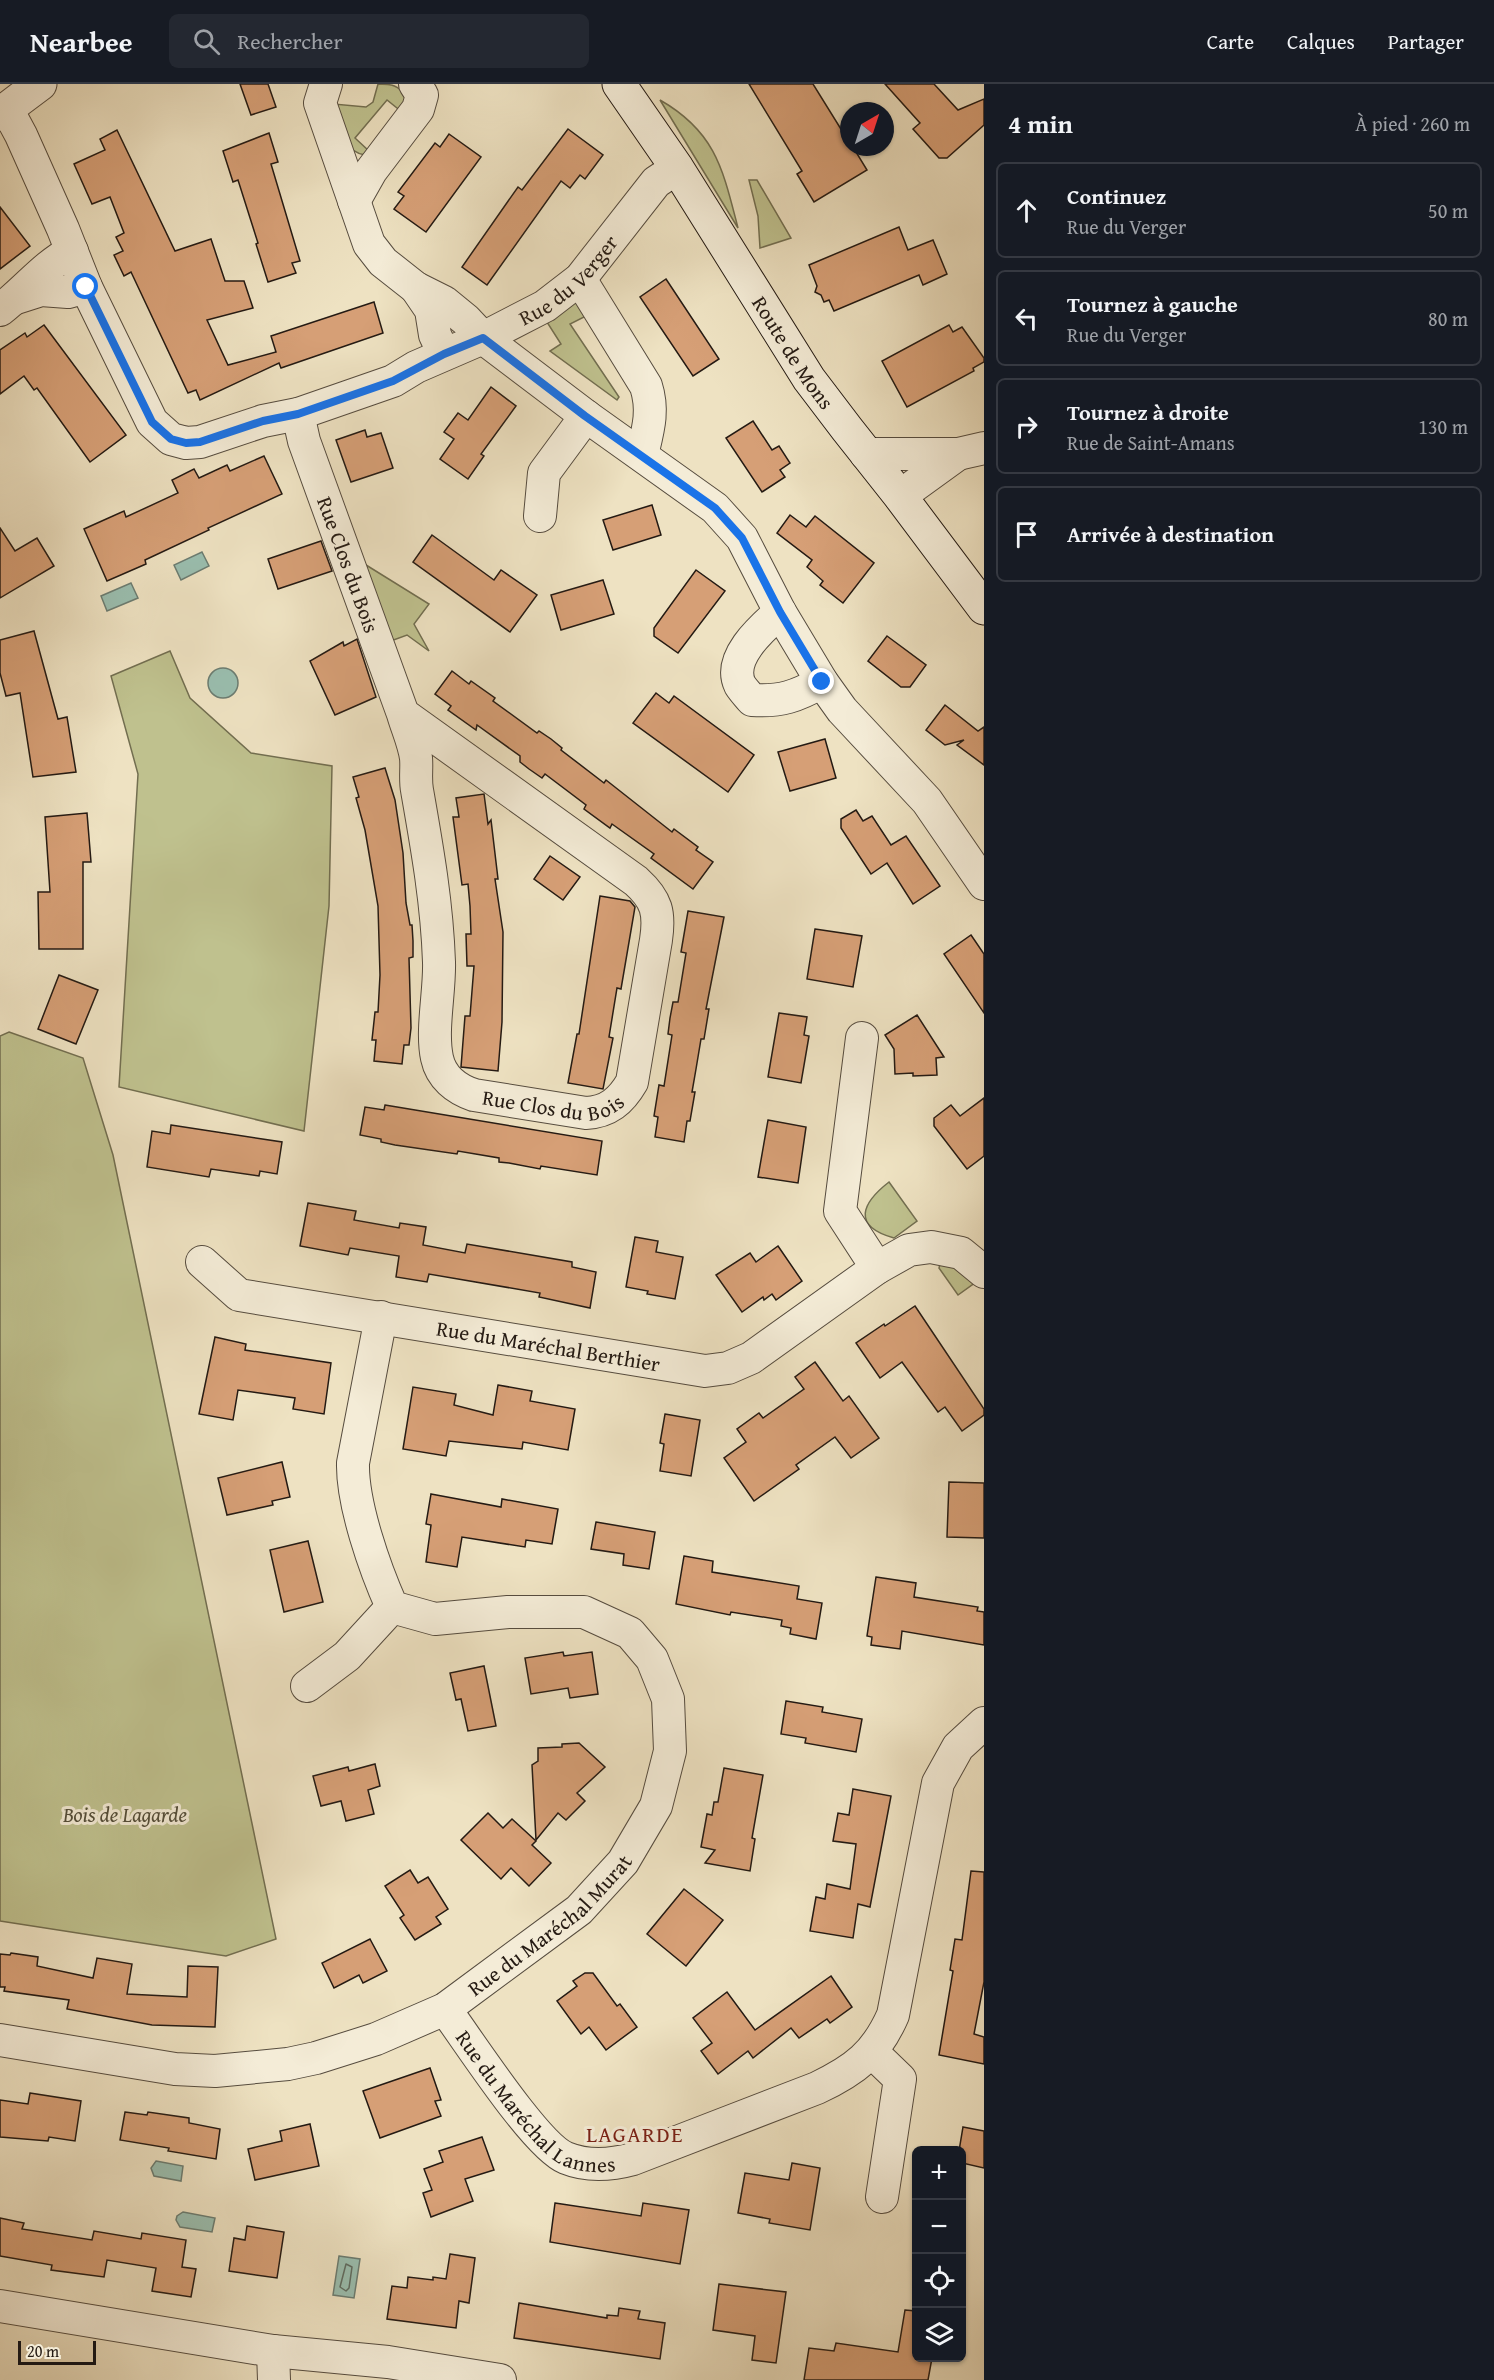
<!DOCTYPE html>
<html lang="fr">
<head>
<meta charset="utf-8">
<style>
  :root { --surface:#171b24; --page:#242831; --text:#f1f3f6; --muted:#9ea1a6; --line:#363941 }
  body { margin:0; font-family:"Gentium Book Plus",serif; background:var(--page); color:var(--text) }
  .controls { position:absolute; right:18px; bottom:18px; display:grid; overflow:hidden; border-radius:9px; box-shadow:0 2px 4px #0004 }
  .controls button { width:54px; height:54px; display:grid; place-items:center; padding:0; border:0; border-bottom:2px solid var(--line); background:var(--surface); color:var(--text); font:30px sans-serif }
  .compass { position:absolute; left:840px; top:18px; width:54px; height:54px; border-radius:50%; background:var(--surface); box-shadow:0 2px 4px #0004; rotate:39deg }
  .scale { position:absolute; left:18px; bottom:15px; width:78px; box-sizing:border-box; padding-left:6px; border:3px solid #241a13; border-top:0; font-size:16px; line-height:21px; white-space:nowrap; color:#241a13; -webkit-text-stroke:4px #f4ecd7; paint-order:stroke }
  .stop { position:absolute; width:18px; height:18px; margin:-14px; border:4px solid #1a73e8; border-radius:50%; background:#fff }
  .stop.end { background:#1a73e8; border-color:#fff; box-shadow:0 2px 6px #0008 }
  .list { margin:0; padding:0; list-style:none }
  h2 { display:flex; justify-content:space-between; align-items:center; height:78px; margin:0; padding:0 24px; font-size:26px }
  h2 small { font-size:20px; font-weight:400; color:var(--muted) }
  .list li { display:grid; grid-template-columns:39px 1fr auto; gap:18px; align-items:center; box-sizing:border-box; height:96px; margin:0 12px 12px; padding:0 12px; border:2px solid var(--line); border-radius:9px }
  .list b { display:block; font-size:22px; white-space:nowrap }
  .list p { margin:0; font-size:20px; white-space:nowrap; color:var(--muted) }
  .list em { font-size:20px; font-style:normal; color:var(--muted) }
  .icon { flex:none; width:33px; height:33px; fill:none; stroke:currentColor; stroke-width:2; stroke-linecap:round; stroke-linejoin:round }
  .map { position:relative; flex:none; width:984px; height:2296px; overflow:hidden }
  header { display:flex; align-items:center; gap:36px; box-sizing:border-box; height:84px; padding:0 30px; background:var(--surface); border-bottom:2px solid var(--line) }
  header strong { font-size:28px }
  nav { display:flex; gap:33px; margin-inline-start:auto; font-size:21px }
  .search { width:420px; height:54px; background:var(--page); display:flex; align-items:center; gap:15px; box-sizing:border-box; padding:0 21px; border-radius:9px; color:var(--muted); font-size:22px }
  main { display:flex }
  aside { flex:1; background:var(--surface) }
  .map>svg:first-child { display:block }
  .green { fill:#bfc18e; stroke:#726e50; stroke-width:1.5 }
  .water { fill:#9abeaf; stroke:#6b7c71; stroke-width:1.5 }
  .lines { fill:none; stroke-linecap:round; stroke-linejoin:round }
  .shore { stroke:#5f6c61; stroke-width:1.5 }
  .building { fill:#d69f76; stroke:#241a13; stroke-width:1.5 }
  .minor-casing { stroke:#564c3f; stroke-width:34 }
  .tertiary-casing { stroke:#564c3f; stroke-width:35 }
  .secondary-casing { stroke:#241a13; stroke-width:35 }
  .minor { stroke:#f4ecd7; stroke-width:32 }
  .tertiary { stroke:#f4ecd7; stroke-width:33 }
  .secondary { stroke:#f4ecd7; stroke-width:33 }
  .route { stroke:#1a73e8; stroke-width:8 }
  .labels { text-anchor:middle; dominant-baseline:central; stroke-width:6; stroke-linejoin:round; paint-order:stroke }
  .street-label { font-size:21px; fill:#241a13; stroke:#f4ecd7 }
  .park-label { font-size:21px; font-style:italic; fill:#524c38; stroke:#f4ecd7 }
  .neighbourhood-label { font-size:22px; letter-spacing:1.5px; fill:#7a1f14; stroke:#f4ecd7 }
</style>
</head>
<body>
<header>
<strong>Nearbee</strong>
<div class="search"><svg class="icon" aria-label="search" viewBox="0 0 24 24"><circle cx="10" cy="10" r="6"/><path d="M15 15l6 6"/></svg>Rechercher</div>
<nav><a>Carte</a><a>Calques</a><a>Partager</a></nav>
</header>
<main>
<div class="map">
<svg width="984" height="2296" viewBox="0 0 984 2296">
  <rect width="100%" height="100%" fill="#eee2c2"/>
  <filter id="stains"><feTurbulence type="fractalNoise" baseFrequency=".00333" numOctaves="4"/><feColorMatrix values="0 0 0 0 .2 0 0 0 0 .09 0 0 0 0 .02 0 0 0 .5 -.17"/></filter>
  <radialGradient id="worn" r=".72"><stop offset=".6" stop-color="#630" stop-opacity="0"/><stop offset="1" stop-color="#630" stop-opacity=".3"/></radialGradient>
  <g class="green">
    <path d="M378,0C392,0 398,1 407,13L402,28L387,16L355,54L369,67L365,71C341,67 340,40 334,20L366,23L373,18Z"/>
    <path d="M660,16C716,48 723,86 738,144Z"/>
    <path d="M749,96H757L791,154L760,164L758,132Z"/>
    <path d="M577,216L588,231L570,240L619,313L617,316L550,267L561,260L545,235Z"/>
    <path d="M358,476L429,520L414,540L429,567L407,551L388,558Z"/>
    <path d="M170,567L190,614L251,669L332,682L329,822L304,1047L119,1003L138,690L111,592Z"/>
    <path d="M9,948L83,974L113,1071L276,1855L226,1872L0,1837V952Z"/>
    <path d="M889,1098L917,1137L894,1154C851,1142 862,1119 889,1098Z"/>
    <path d="M941,1176L961,1180L976,1198L958,1211L939,1184Z"/>
  </g>
  <g class="water">
    <path d="M202,468L209,482L181,496L174,481Z"/>
    <path d="M131,499L138,514L107,527L101,512Z"/>
    <circle cx="223" cy="599" r="15"/>
    <path d="M156,2077L183,2082L181,2097L154,2092L151,2084Z"/>
    <path d="M183,2128L215,2134L212,2148L180,2143L176,2136L177,2132Z"/>
    <path d="M339,2172L360,2175L354,2214L333,2211Z"/>
  </g>
  <g class="lines">
    <path class="shore" d="M346,2180L352,2183L349,2204L346,2207L340,2203Z"/>
  </g>
  <g class="building">
    <path d="M240,0H268L276,23L251,31Z"/>
    <path d="M749,0H813L849,58V63H853L867,86L814,118L797,90L802,87Z"/>
    <path d="M885,0H934L958,26L984,15V41L947,74H939L913,45L920,39Z"/>
    <path d="M568,45L603,71L585,95L580,91L570,104L561,97L487,201L462,183L518,103L522,106Z"/>
    <path d="M117,46L175,167L211,155L225,197H244L253,224L207,236L228,281L276,268L271,252L374,218L383,249L281,284L279,279L200,316L196,306L188,309L131,188L124,192L114,171L123,167L116,153L124,149L110,113L92,120L74,80L105,66L100,55Z"/>
    <path d="M269,49L278,78L271,80L300,177L292,179L296,189L268,198L256,160L258,159L238,96L233,98L223,67Z"/>
    <path d="M449,50L481,73L426,148L394,125L404,112L398,108L435,59L440,63Z"/>
    <path d="M0,123L30,162L0,185Z"/>
    <path d="M899,143L908,166L933,156L947,190L923,201L919,191L834,227L829,216L824,218L821,211L815,208L817,202L809,181Z"/>
    <path d="M666,195L719,275L693,292L640,213Z"/>
    <path d="M44,241L126,351L90,378L37,304L34,306L24,292L0,310V266L25,249L27,253Z"/>
    <path d="M949,241L953,248L962,243L984,274V278L973,284L974,287L907,323L882,277Z"/>
    <path d="M491,303L516,322L481,370L484,372L468,395L440,375L454,355L444,348L458,329L468,336Z"/>
    <path d="M753,337L772,366L779,362L790,379L780,386L785,393L762,408L726,354Z"/>
    <path d="M365,346L367,353L381,349L393,384L351,398L336,356Z"/>
    <path d="M264,372L282,410L208,444L209,446L145,476L146,480L107,497L84,445L124,427L126,433L178,409L172,396L194,385L199,394L227,381L230,387Z"/>
    <path d="M652,421L661,451L613,466L603,436Z"/>
    <path d="M790,431L806,443L815,432L874,479L843,519L820,501L823,497L807,483L812,476L777,449Z"/>
    <path d="M0,444L15,467L37,454L54,482L0,514Z"/>
    <path d="M432,451L494,496L501,486L537,511L510,548L413,478Z"/>
    <path d="M321,457L332,487L278,505L268,475Z"/>
    <path d="M696,486L725,507L678,569L654,552V544Z"/>
    <path d="M603,496L614,530L561,546L551,511Z"/>
    <path d="M34,547L58,635L67,633L76,688L33,693L20,609L6,612L0,589V556Z"/>
    <path d="M887,552L926,581L910,603H901L868,577Z"/>
    <path d="M357,555L376,613L335,631L310,577L343,558L344,562Z"/>
    <path d="M452,587L469,600L471,597L495,614L493,617L537,649L539,647L551,655L562,664L561,666L604,699L606,696L672,748L674,745L698,763L696,766L713,778L693,805L651,774L654,770L612,740L610,744L584,725L586,721L545,690L542,694L529,685L520,678V672L477,641L476,646L448,626L451,622L435,610Z"/>
    <path d="M656,609L669,619L674,612L754,671L728,708L633,639Z"/>
    <path d="M945,621L978,647L984,643V681L957,661L964,656L945,661L926,646Z"/>
    <path d="M825,655L836,694L790,707L778,668Z"/>
    <path d="M385,684L395,716L403,769L406,819L410,841H412L413,857V873L409,874L411,944L409,961H404L402,980L374,977L376,956H372L375,928H378L380,891L378,822L365,746L356,714L359,713L353,693Z"/>
    <path d="M484,710L488,740L491,736L498,795H495L503,848L502,938L498,987L461,983L465,932H470L474,882H467L466,850H471L470,822L468,800L462,801L453,733H459L456,714Z"/>
    <path d="M856,726L863,737L872,732L891,761L906,752L940,802L913,820L887,779L871,790L841,744V735Z"/>
    <path d="M87,729L91,778H83V865H39L38,808H50L45,733Z"/>
    <path d="M550,772L580,793L563,816L534,795Z"/>
    <path d="M600,812L630,817L635,823L621,905L617,904L609,953L613,954L603,1005L568,999L577,950H579Z"/>
    <path d="M688,827L724,833L706,925H709L704,955H701L696,985L692,1008H695L690,1037H687L684,1058L655,1053L658,1033L654,1032L659,1001L664,1002L672,951L668,950L670,934L673,918H678L686,869L681,868Z"/>
    <path d="M815,845L862,852L853,903L807,895Z"/>
    <path d="M971,851L984,870V929L944,870Z"/>
    <path d="M59,891L98,906L76,960L38,945Z"/>
    <path d="M779,929L807,933L804,951L809,952L801,999L768,993Z"/>
    <path d="M917,931L944,973L936,974L937,991L913,992V989L895,990L894,965L885,951Z"/>
    <path d="M984,1014V1072L967,1085L934,1042V1034L951,1021L960,1032Z"/>
    <path d="M385,1021L602,1057L597,1091L541,1082L540,1085L509,1079L499,1078V1074L458,1067L457,1070L395,1061L381,1058V1055L360,1051L365,1023L384,1026Z"/>
    <path d="M768,1036L806,1043L798,1099L758,1093Z"/>
    <path d="M171,1041L282,1058L277,1090L260,1087L259,1092L211,1085L209,1093L147,1083L152,1047L170,1050Z"/>
    <path d="M308,1119L356,1127L354,1136L399,1144L400,1139L426,1143L423,1161L465,1169L467,1160L572,1178V1183L596,1188L590,1224L539,1213L540,1209L429,1190L427,1198L396,1193L399,1172L350,1164L348,1171L300,1162Z"/>
    <path d="M635,1153L658,1157L656,1168L683,1173L675,1215L647,1210L648,1207L626,1203Z"/>
    <path d="M778,1162L802,1197L776,1216L772,1210L764,1216L763,1213L742,1228L716,1191L750,1169L756,1178Z"/>
    <path d="M915,1222L984,1325V1331L962,1347L945,1323L938,1328L902,1278L880,1294L856,1259L884,1240L885,1242Z"/>
    <path d="M215,1253L246,1260L245,1266L331,1279L324,1330L293,1325L295,1314L238,1306L233,1336L199,1330Z"/>
    <path d="M815,1278L843,1317L849,1312L879,1354L851,1374L835,1353L796,1381L799,1385L754,1417L724,1374L746,1358L737,1345L759,1329L763,1334L804,1305L795,1293Z"/>
    <path d="M498,1301L532,1307L530,1317L575,1325L568,1366L523,1358L522,1365L449,1357L446,1372L403,1365L413,1303L456,1310L454,1321L493,1331Z"/>
    <path d="M665,1330L700,1336L691,1392L660,1387L664,1360L660,1359Z"/>
    <path d="M282,1378L290,1413L272,1417L273,1421L227,1431L218,1394Z"/>
    <path d="M949,1398L984,1399V1454L947,1453Z"/>
    <path d="M431,1410L501,1423L502,1415L558,1425L552,1460L526,1456L525,1463L462,1453L457,1483L426,1478L431,1441L426,1440Z"/>
    <path d="M596,1438L655,1448L649,1485L623,1481L624,1470L591,1465Z"/>
    <path d="M308,1457L323,1518L284,1528L270,1466Z"/>
    <path d="M684,1472L713,1477L712,1488L799,1502L797,1515L822,1519L816,1555L790,1550L791,1544L781,1542L782,1536L731,1528L730,1531L676,1520Z"/>
    <path d="M876,1493L916,1499L914,1513L978,1523L977,1527L984,1528V1561L902,1547L900,1565L871,1561L872,1553L867,1552Z"/>
    <path d="M563,1568L564,1572L592,1568L598,1610L570,1614L568,1604L531,1610L525,1574Z"/>
    <path d="M484,1582L496,1642L468,1647L461,1615L456,1616L450,1589Z"/>
    <path d="M786,1617L823,1623L822,1628L862,1635L856,1668L805,1659L806,1654L781,1650Z"/>
    <path d="M579,1659L605,1683L577,1709L585,1717L566,1736L558,1729L536,1756L532,1681L538,1677V1664L562,1663V1660Z"/>
    <path d="M375,1680L380,1702L368,1706L374,1730L346,1737L341,1717L321,1722L313,1692L348,1683L349,1687Z"/>
    <path d="M724,1684L763,1691L752,1754L755,1755L750,1787L705,1779L715,1766L701,1763L707,1730L712,1731L714,1718H718Z"/>
    <path d="M853,1705L891,1712L870,1823L858,1820L853,1854L810,1847L816,1813L825,1815L827,1800L850,1805L856,1760L833,1757L838,1729L849,1731Z"/>
    <path d="M488,1729L503,1744L512,1735L536,1757L532,1761L551,1779L529,1802L511,1784L501,1795L461,1756Z"/>
    <path d="M410,1786L418,1799L428,1793L448,1825L436,1833L441,1840L415,1856L400,1834L404,1831L385,1802Z"/>
    <path d="M971,1787L984,1788V1898L974,1950L984,1953V1980L939,1971L953,1887L950,1886L955,1855L962,1856Z"/>
    <path d="M684,1805L723,1836L686,1882L647,1850Z"/>
    <path d="M370,1855L387,1887L363,1899L359,1891L334,1904L322,1879Z"/>
    <path d="M11,1869L38,1873L37,1882L93,1894L97,1874L132,1880L127,1910L187,1913L188,1882L218,1883L215,1943L152,1941L67,1925L69,1916L4,1907L5,1903H0V1870L10,1871Z"/>
    <path d="M585,1889H593L617,1922L620,1920L637,1943L606,1966L589,1943L581,1950L557,1917L577,1902L573,1897Z"/>
    <path d="M831,1892L852,1923L830,1939L827,1935L799,1954L791,1944L753,1974L748,1967L718,1990L701,1967L712,1959L693,1934L727,1908L755,1946Z"/>
    <path d="M430,1984L441,2016L435,2017L441,2032L380,2054L363,2007Z"/>
    <path d="M30,2009L81,2017L75,2057L49,2053L48,2057L0,2053V2016L28,2020Z"/>
    <path d="M125,2028L147,2031L148,2028L189,2034V2039L220,2045L216,2075L168,2067L169,2064L120,2056Z"/>
    <path d="M310,2040L319,2082L255,2096L248,2065L282,2057L280,2047Z"/>
    <path d="M963,2043L984,2047V2084L962,2079V2067H959Z"/>
    <path d="M482,2053L494,2086L465,2095L473,2117L431,2133L423,2109L432,2106L424,2085L443,2078L439,2067Z"/>
    <path d="M792,2079L820,2084L810,2146L769,2139L770,2135L738,2129L745,2089L789,2096Z"/>
    <path d="M555,2119L641,2132L643,2119L689,2126L680,2180L550,2158Z"/>
    <path d="M0,2134L24,2139L22,2145L92,2156L94,2147L141,2155L142,2149L186,2156L182,2183L196,2185L191,2213L152,2207L156,2184L107,2176L104,2193L51,2186L52,2181L0,2172Z"/>
    <path d="M247,2142L284,2148L277,2194L229,2187L234,2154L245,2156Z"/>
    <path d="M450,2170L475,2174L469,2219L459,2217L456,2244L387,2235L392,2202L407,2204L408,2193L433,2196V2193L446,2195Z"/>
    <path d="M719,2200L786,2208L776,2279L752,2276L755,2252L713,2246Z"/>
    <path d="M519,2219L607,2234V2231L618,2232L619,2224L640,2227L638,2235L665,2239L660,2275L514,2254Z"/>
    <path d="M905,2226L916,2227V2274H932L928,2296H804L809,2264L834,2267L836,2259L898,2268Z"/>
  </g>
  <g class="lines">
    <defs>
      <g id="minor">
        <path d="M326,0L320,19L369,160L383,178L416,204L444,218L466,236L483,254L586,332L715,424L742,454L780,528L822,598L842,626L927,717L984,800"/>
        <path id="s1" d="M7,25L21,51L63,145L86,203L152,338L171,355L186,359L200,358L263,337L298,330L393,297L416,283L483,254L545,222L580,195L656,98L677,84"/>
        <path d="M354,117L371,87L418,25L422,11L415,0"/>
        <path d="M580,195L646,302C654,327 648,346 642,371"/>
        <path d="M416,204L431,226L435,251L444,270"/>
        <path d="M16,214L41,206L68,208L86,203"/>
        <path d="M0,226C25,207 44,182 72,167"/>
        <path id="s2" d="M298,330L304,357L403,630C407,644 414,659 416,674C417,684 415,695 417,706C427,763 437,819 439,878C440,907 431,946 437,974C441,993 456,1005 474,1011L586,1029C608,1028 621,1017 632,998L656,856C660,829 657,816 636,797L403,630"/>
        <path d="M866,370H958L984,364"/>
        <path d="M900,412L958,370"/>
        <path d="M540,432L544,389L586,332"/>
        <path d="M780,528C762,544 727,574 740,601C743,606 748,611 752,616C781,618 797,612 822,598"/>
        <path d="M862,954L840,1127L877,1184"/>
        <path id="s3" d="M202,1178L239,1211L705,1287L728,1284L751,1274L877,1184L909,1166L931,1163L961,1169L984,1188"/>
        <path d="M307,1602L347,1572L392,1523"/>
        <path id="s4" d="M445,1925C468,1956 536,2062 566,2074C588,2083 611,2081 633,2075L817,2004C855,1986 876,1970 893,1931L938,1699L958,1663L984,1639"/>
        <path id="s5" d="M0,1956L175,1985L215,1987L288,1980L316,1974L376,1955L445,1925L579,1826L623,1778L656,1722L670,1667L668,1615L652,1575L630,1549L584,1528H508L435,1535L392,1523C375,1485 352,1420 353,1379L381,1233"/>
        <path d="M872,1968L900,1995L882,2113"/>
        <path d="M0,2222L273,2267L388,2278L500,2296"/>
        <path d="M273,2267L274,2296"/>
      </g>
      <path id="tertiary" d="M0,30L40,0"/>
      <g id="secondary">
        <path id="s6" d="M619,0L677,84L809,295L847,345L900,412L984,524"/>
      </g>
    </defs>
    <use href="#minor" class="minor-casing"/>
    <use href="#tertiary" class="tertiary-casing"/>
    <use href="#secondary" class="secondary-casing"/>
    <use href="#minor" class="minor"/>
    <use href="#tertiary" class="tertiary"/>
    <use href="#secondary" class="secondary"/>
  </g>
  <g class="lines">
    <path class="route" d="M86,203L152,338L171,355L186,359L200,358L263,337L298,330L393,297L444,270L483,254L585,332L715,424L742,454L780,528L822,598"/>
  </g>
  <g class="labels">
    <g class="street-label">
      <text stroke="none"><textPath href="#s1" startOffset="807">Rue du Verger</textPath></text>
      <text stroke="none"><textPath href="#s6" startOffset="320">Route de Mons</textPath></text>
      <text stroke="none"><textPath href="#s2" startOffset="159">Rue Clos du Bois</textPath></text>
      <text stroke="none"><textPath href="#s2" startOffset="801">Rue Clos du Bois</textPath></text>
      <text stroke="none"><textPath href="#s3" startOffset="363">Rue du Maréchal Berthier</textPath></text>
      <text stroke="none"><textPath href="#s5" startOffset="592">Rue du Maréchal Murat</textPath></text>
      <text stroke="none"><textPath href="#s4" startOffset="136">Rue du Maréchal Lannes</textPath></text>
    </g>
    <g class="park-label">
      <text x="125" y="1730">Bois de Lagarde</text>
    </g>
    <g class="neighbourhood-label">
      <text x="635" y="2050">LAGARDE</text>
    </g>
  </g>
  <rect width="100%" height="100%" filter="url(#stains)"/>
  <rect width="100%" height="100%" fill="url(#worn)"/>
</svg>
<div class="controls">
<button>+</button>
<button>−</button>
<button><svg class="icon" aria-label="locate" viewBox="0 0 24 24"><circle cx="12" cy="12" r="6"/><path d="M12 2v4M12 18v4M2 12h4M18 12h4"/></svg></button>
<button><svg class="icon" aria-label="layers" viewBox="0 0 24 24"><path d="M12 4l9 5-9 5-9-5zM3 14l9 5 9-5"/></svg></button>
</div>
<svg class="compass" viewBox="-18 -18 36 36"><path d="M0-13l5 13h-10z" fill="#e53935"/><path d="M0 13l5-13h-10z" fill="#9ea1a6"/></svg>
<div class="scale">20 m</div>
<div class="stop" style="left:86px;top:203px"></div>
<div class="stop end" style="left:822px;top:598px"></div>
</div>
<aside>
<h2>4 min<small>À pied · 260 m</small></h2>
<ul class="list">
<li><svg class="icon" aria-label="ahead" viewBox="0 0 24 24"><path d="M12 20V5M6 11l6-6 6 6"/></svg><div><b>Continuez</b><p>Rue du Verger</p></div><em>50 m</em></li>
<li><svg class="icon" aria-label="left" viewBox="0 0 24 24"><path d="M17 20v-9H6M10 6l-5 5 5 5"/></svg><div><b>Tournez à gauche</b><p>Rue du Verger</p></div><em>80 m</em></li>
<li><svg class="icon" aria-label="right" viewBox="0 0 24 24"><path d="M7 20v-9h11M14 6l5 5-5 5"/></svg><div><b>Tournez à droite</b><p>Rue de Saint-Amans</p></div><em>130 m</em></li>
<li><svg class="icon" aria-label="arrive" viewBox="0 0 24 24"><path d="M6 21V4h12l-3 4 3 4H6"/></svg><div><b>Arrivée à destination</b></div></li>
</ul>
</aside>
</main>
</body>
</html>
